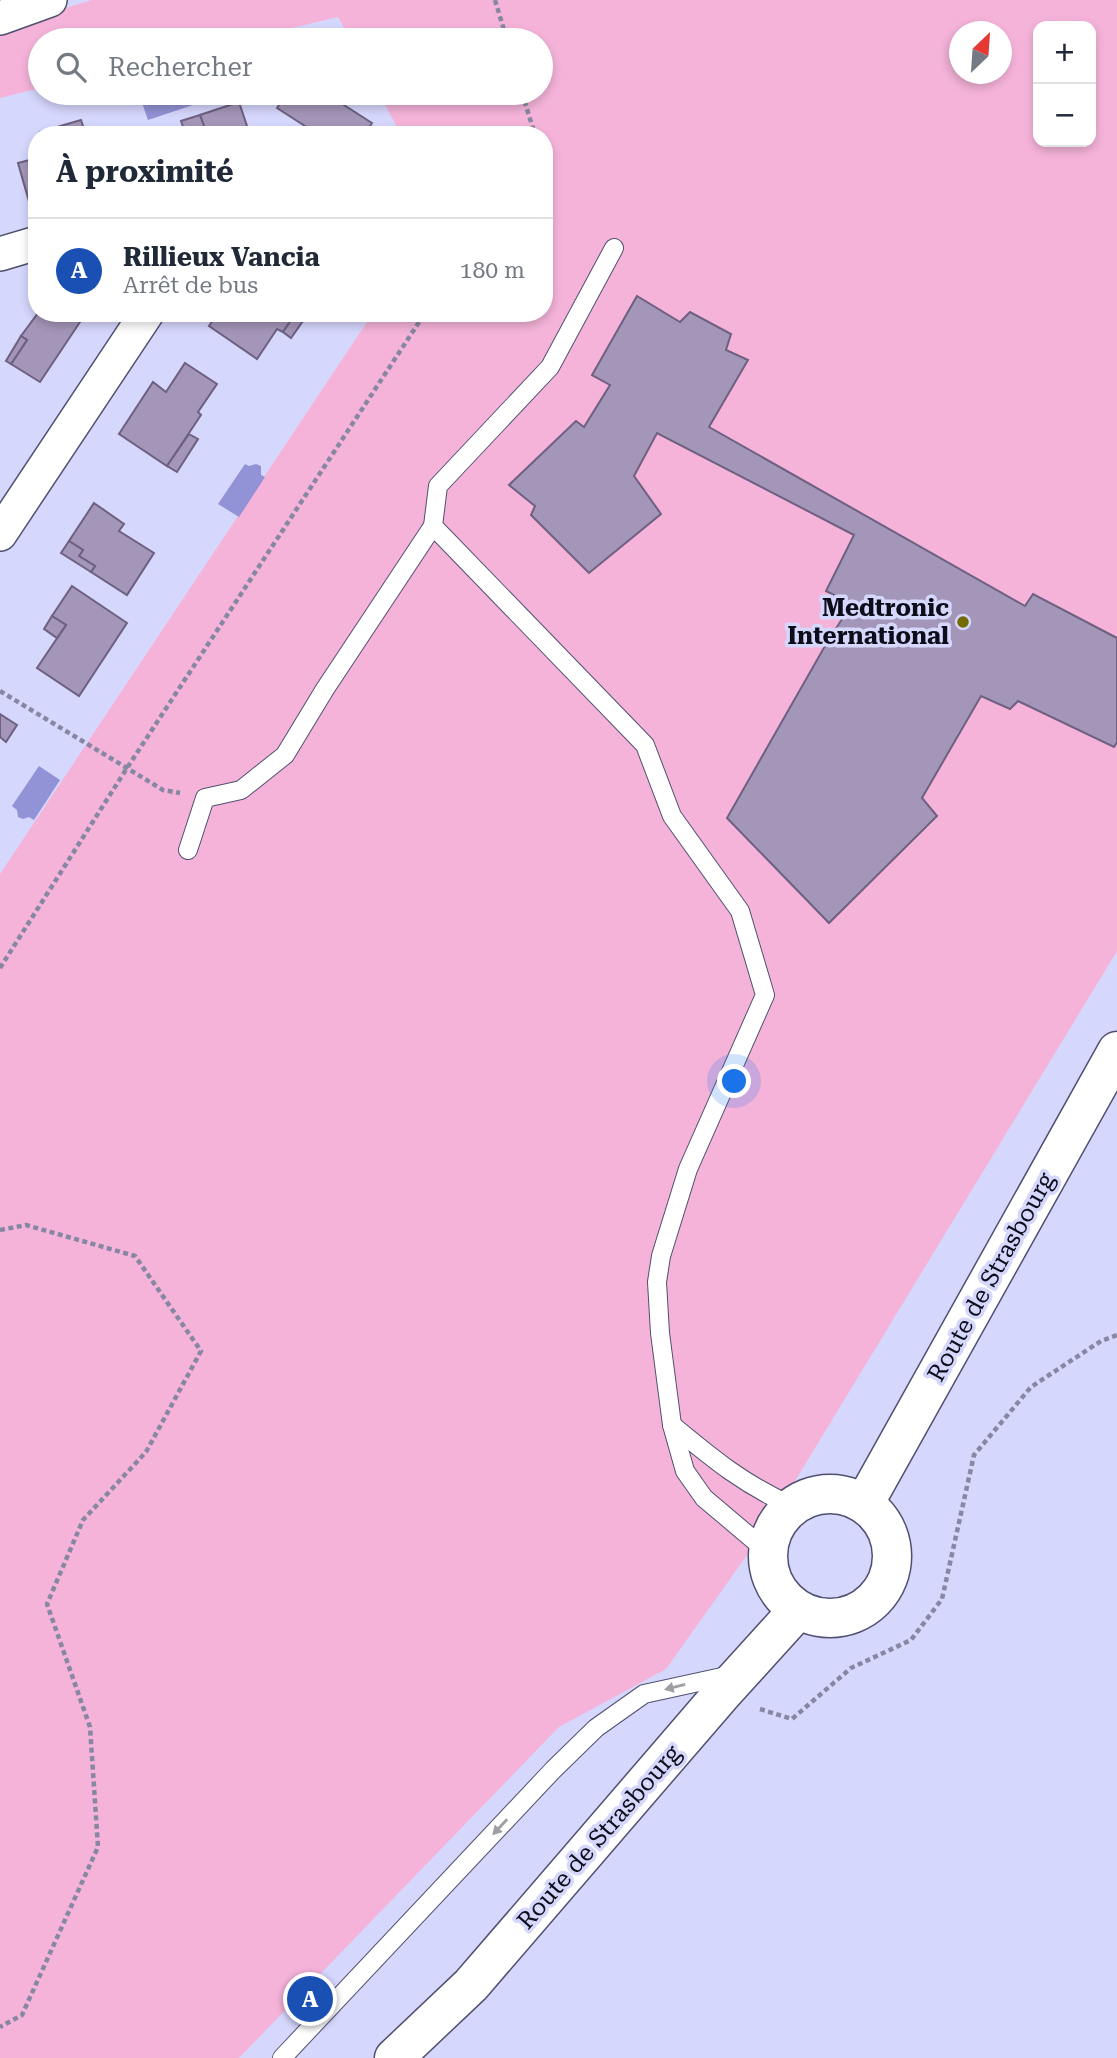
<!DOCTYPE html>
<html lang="fr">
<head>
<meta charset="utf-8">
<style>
  :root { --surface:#fff; --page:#f2f2f3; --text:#1f2937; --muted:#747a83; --line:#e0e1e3; --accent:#d93025 }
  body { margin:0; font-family:"Roboto Serif",serif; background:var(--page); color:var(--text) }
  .controls { position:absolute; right:21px; top:21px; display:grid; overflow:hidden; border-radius:14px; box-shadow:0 4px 10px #0003 }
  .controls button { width:63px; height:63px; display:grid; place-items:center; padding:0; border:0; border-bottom:2px solid var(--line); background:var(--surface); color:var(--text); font:35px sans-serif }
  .compass { position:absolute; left:949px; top:21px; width:63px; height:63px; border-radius:50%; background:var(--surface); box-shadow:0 4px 10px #0003; rotate:25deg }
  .you { position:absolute; left:735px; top:1082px; width:24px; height:24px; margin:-18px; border:5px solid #fff; border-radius:50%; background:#1a73e8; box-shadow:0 0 0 10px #1a73e833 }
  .badge { display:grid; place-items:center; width:46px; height:46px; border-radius:50%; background:var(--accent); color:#fff; font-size:23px; font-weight:700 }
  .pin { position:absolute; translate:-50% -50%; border:4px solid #fff; box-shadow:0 2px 7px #0006 }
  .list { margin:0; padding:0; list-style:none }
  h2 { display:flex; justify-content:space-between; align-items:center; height:91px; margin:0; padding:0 28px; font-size:30px }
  h2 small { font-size:23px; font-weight:400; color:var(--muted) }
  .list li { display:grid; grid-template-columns:46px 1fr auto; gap:21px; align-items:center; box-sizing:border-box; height:105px; padding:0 28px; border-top:2px solid var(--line) }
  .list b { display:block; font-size:26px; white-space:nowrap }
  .list p { margin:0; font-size:23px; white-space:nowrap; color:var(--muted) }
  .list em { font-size:23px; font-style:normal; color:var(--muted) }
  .icon { flex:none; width:38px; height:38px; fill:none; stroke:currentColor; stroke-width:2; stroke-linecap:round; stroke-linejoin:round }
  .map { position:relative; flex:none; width:1117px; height:2058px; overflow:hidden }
  .search { position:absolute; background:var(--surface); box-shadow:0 4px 10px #0003; left:28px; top:28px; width:525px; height:77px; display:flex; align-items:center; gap:18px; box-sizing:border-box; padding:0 24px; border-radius:38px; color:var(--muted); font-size:26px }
  .panel { position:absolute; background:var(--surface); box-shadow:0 4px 10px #0003; left:28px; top:126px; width:525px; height:196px; border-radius:28px }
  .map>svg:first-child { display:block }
  .green { fill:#f5b3d9; fill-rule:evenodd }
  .water { fill:#9292d6 }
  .building { fill:#a496b8; stroke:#6d6080; stroke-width:2 }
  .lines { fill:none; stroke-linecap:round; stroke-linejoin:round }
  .service-casing { stroke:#4f5070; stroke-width:20 }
  .minor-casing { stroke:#4f5070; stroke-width:36 }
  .secondary-casing { stroke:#4f5070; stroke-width:41 }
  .path { stroke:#8687a3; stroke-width:4.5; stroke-dasharray:5 3.5; stroke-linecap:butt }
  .service { stroke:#fff; stroke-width:18 }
  .minor { stroke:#fff; stroke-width:33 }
  .secondary { stroke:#fff; stroke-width:38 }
  .oneway { fill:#9e9ea3 }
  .poi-dot { fill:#736a02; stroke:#d6d7fd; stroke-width:2.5 }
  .labels { text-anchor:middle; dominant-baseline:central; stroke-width:7; stroke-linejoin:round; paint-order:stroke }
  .poi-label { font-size:24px; font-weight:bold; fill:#0d0d1a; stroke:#d6d7fd; text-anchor:end }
  .street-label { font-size:24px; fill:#0d0d1a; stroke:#d6d7fd }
</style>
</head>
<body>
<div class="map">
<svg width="1117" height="2058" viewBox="0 0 1117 2058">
  <rect width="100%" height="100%" fill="#d6d7fd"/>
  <path class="green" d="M92,0H1117V951L767,1527L666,1669L559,1727L239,2058H0V874L373,313H544V135H401L379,93H541V40H351L338,17L241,40H40V88L0,98V28ZM1038,26H1091V142H1038ZM960,32H1002V74H960Z"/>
  <g class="water">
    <path d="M151,93H189L193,105L148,120L140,97Z"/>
    <path d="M245,464L249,466L256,464L261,466V475L265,477L239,517L218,504Z"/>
    <path d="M39,766L60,780L34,820L29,817L23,819L18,817L17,810L12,806Z"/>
  </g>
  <g class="building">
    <path d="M287,93H334L347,101L344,105L372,123L365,135H319L277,108Z"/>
    <path d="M239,102L250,135H187L205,129L200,115Z"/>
    <path d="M200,115L205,129L186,135L181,121Z"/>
    <path d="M81,120L86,135H41L40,132Z"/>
    <path d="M37,158V203L30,205L18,163Z"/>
    <path d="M637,296L680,322L690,312L731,334L726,350L748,360L709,427L1025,606L1033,594L1117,638V742L1114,747L1018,701L1010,709L981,696L922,798L937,816L829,923L727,818L829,639L852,604L826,591L854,535L657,433L634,476L661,514L589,573L531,515L535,506L509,485L576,421L584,427L610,385L592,375Z"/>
    <path d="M38,313H86L40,382L11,364L27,340L21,336Z"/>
    <path d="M218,313H296L283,332L277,329L257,359L209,326Z"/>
    <path d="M296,313L305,318L291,338L283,332Z"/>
    <path d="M21,336L27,340L11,364L6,361Z"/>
    <path d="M185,363L217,384L198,412L201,415L167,466L119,434L153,382L166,392Z"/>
    <path d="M189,434L198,439L177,472L167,466Z"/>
    <path d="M94,503L124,524L119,531L154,553L127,595L91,572L95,566L79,556L83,550L69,541Z"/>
    <path d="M69,541L83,550L79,556L95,566L91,572L61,553Z"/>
    <path d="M72,586L127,623L79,696L37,668L66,625L52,616Z"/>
    <path d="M52,616L66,625L57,638L44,629Z"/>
    <path d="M0,714L17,725L6,742L0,737Z"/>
  </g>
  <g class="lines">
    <defs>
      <g id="service">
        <path d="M614,248L550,367L438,486L433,526L645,745L672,816L740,911L765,995L688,1169L661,1256L657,1282L660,1333L672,1425L685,1471L704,1498L768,1552"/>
        <path d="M188,850L205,798L241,790L285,755L325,689L433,526"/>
        <path d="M672,1425C713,1459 743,1484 792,1506"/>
        <path d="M282,2058L553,1770L596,1728L644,1694L731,1675"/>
      </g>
      <g id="minor">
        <path d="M0,18L50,0"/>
        <path d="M0,254L37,243"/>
        <path d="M0,534L147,313"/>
      </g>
      <g id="secondary">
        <circle cx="830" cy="1556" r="62"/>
        <path d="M864,1504L1117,1051"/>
        <path d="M394,2058L471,1985L720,1696L798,1610"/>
      </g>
    </defs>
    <use href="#service" class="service-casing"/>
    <use href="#minor" class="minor-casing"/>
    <use href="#secondary" class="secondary-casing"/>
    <g class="path">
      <path d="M495,0L507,40"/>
      <path d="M522,93L535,135"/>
      <path d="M0,691L163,790L180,793"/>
      <path d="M0,968L127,768L425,313"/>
      <path d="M0,1230L26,1225L135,1256L201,1351L146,1452L83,1520L47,1604L90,1727L98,1847L22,2015L0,2027"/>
      <path d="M760,1709L792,1719L851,1668L911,1640L942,1599L974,1455L1031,1387L1101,1341L1117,1335"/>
    </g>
    <use href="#service" class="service"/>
    <use href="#minor" class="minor"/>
    <use href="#secondary" class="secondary"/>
  </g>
  <defs><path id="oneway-solid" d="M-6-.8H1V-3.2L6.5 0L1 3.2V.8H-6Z" transform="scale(1.75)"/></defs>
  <g class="oneway">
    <use href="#oneway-solid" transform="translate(675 1687) rotate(166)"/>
    <use href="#oneway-solid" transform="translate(500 1827) rotate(133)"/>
  </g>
  <circle class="poi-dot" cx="963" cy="622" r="7"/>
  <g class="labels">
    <g class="poi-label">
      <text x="949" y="608">Medtronic<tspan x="949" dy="28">International</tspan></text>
    </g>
    <g class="street-label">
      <text transform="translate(991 1277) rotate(-61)">Route de Strasbourg</text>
      <text transform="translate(599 1837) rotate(-49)">Route de Strasbourg</text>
    </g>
  </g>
</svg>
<div class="controls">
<button>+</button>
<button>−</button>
</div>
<svg class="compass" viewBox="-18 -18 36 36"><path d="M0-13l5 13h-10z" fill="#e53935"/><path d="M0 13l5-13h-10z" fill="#747a83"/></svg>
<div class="you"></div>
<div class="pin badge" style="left:310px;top:1999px;background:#1a4fb4">A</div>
<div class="search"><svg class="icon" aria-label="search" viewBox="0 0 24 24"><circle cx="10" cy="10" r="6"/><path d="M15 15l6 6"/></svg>Rechercher</div>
<section class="panel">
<h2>À proximité<small></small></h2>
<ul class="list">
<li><span class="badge" style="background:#1a4fb4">A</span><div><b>Rillieux Vancia</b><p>Arrêt de bus</p></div><em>180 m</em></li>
</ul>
</section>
</div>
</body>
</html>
